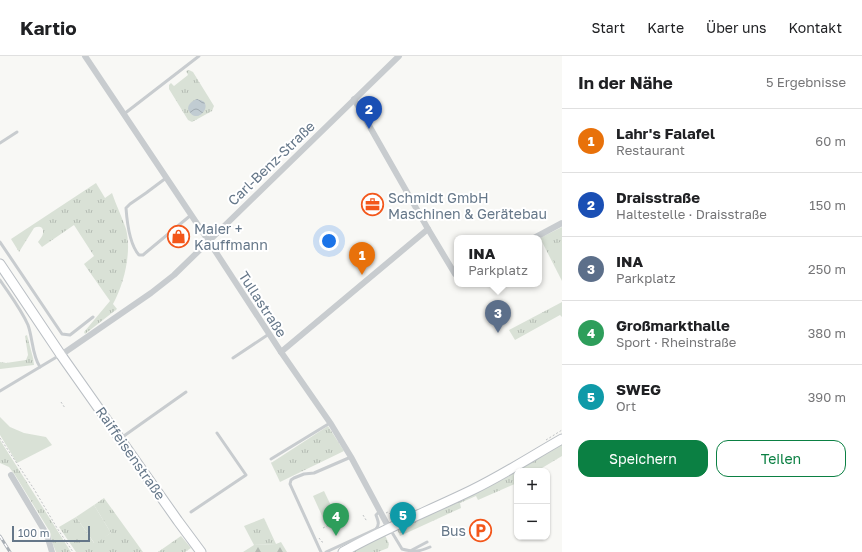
<!DOCTYPE html>
<html lang="de">
<head>
<meta charset="utf-8">
<style>
  :root { --surface:#fff; --page:#f2f2f2; --text:#202124; --muted:#757577; --line:#e0e0e0; --accent:#0b8043 }
  body { margin:0; font-family:"Golos Text",sans-serif; background:var(--page); color:var(--text) }
  .controls { position:absolute; right:12px; bottom:12px; display:grid; overflow:hidden; border-radius:8px; box-shadow:0 1px 3px #0004 }
  .controls button { width:36px; height:36px; display:grid; place-items:center; padding:0; border:0; border-bottom:1px solid var(--line); background:var(--surface); color:var(--text); font:20px sans-serif }
  .scale { position:absolute; left:12px; bottom:10px; width:78px; box-sizing:border-box; padding-left:4px; border:2px solid #657789; border-top:0; font-size:11px; line-height:14px; white-space:nowrap; color:#657789; -webkit-text-stroke:3px #fff; paint-order:stroke }
  .you { position:absolute; left:329px; top:185px; width:14px; height:14px; margin:-10px; border:3px solid #fff; border-radius:50%; background:#1a73e8; box-shadow:0 0 0 6px #1a73e833 }
  .badge { display:grid; place-items:center; width:26px; height:26px; border-radius:50%; background:var(--accent); color:#fff; font-size:13px; font-weight:700 }
  .pin { position:absolute; translate:-50% -33px; filter:drop-shadow(0 1px 2px #0008) }
  .pin::after { content:''; position:absolute; top:21px; width:14px; height:12px; background:inherit; clip-path:polygon(0 0,100% 0,50% 100%) }
  .popup { position:absolute; left:454px; top:179px; width:88px; height:52px; box-sizing:border-box; display:grid; place-content:center; border-radius:8px; background:var(--surface); filter:drop-shadow(0 1px 3px #0005); font-size:13px; white-space:nowrap; color:var(--muted) }
  .popup b { font-size:15px; color:var(--text) }
  .popup::after { content:''; position:absolute; left:50%; top:100%; margin-left:-8px; border:8px solid transparent; border-top-color:var(--surface) }
  .list { margin:0; padding:0; list-style:none }
  h2 { display:flex; justify-content:space-between; align-items:center; height:52px; margin:0; padding:0 16px; font-size:17px }
  h2 small { font-size:13px; font-weight:400; color:var(--muted) }
  .list li { display:grid; grid-template-columns:26px 1fr auto; gap:12px; align-items:center; box-sizing:border-box; height:64px; padding:0 16px; border-top:1px solid var(--line) }
  .list b { display:block; font-size:15px; white-space:nowrap }
  .list p { margin:0; font-size:13px; white-space:nowrap; color:var(--muted) }
  .list em { font-size:13px; font-style:normal; color:var(--muted) }
  .actions { display:flex; gap:8px; padding:12px 16px }
  .actions a { flex:1; padding:9px 0; border:1px solid var(--accent); border-radius:12px; text-align:center; font-size:14px; color:var(--accent) }
  .actions .main { background:var(--accent); color:#fff }
  .map { position:relative; flex:none; width:562px; height:496px; overflow:hidden }
  header { display:flex; align-items:center; gap:24px; box-sizing:border-box; height:56px; padding:0 20px; background:var(--surface); border-bottom:1px solid var(--line) }
  header strong { font-size:19px }
  nav { display:flex; gap:22px; margin-inline-start:auto; font-size:14px }
  main { display:flex }
  aside { flex:1; background:var(--surface) }
  .map>svg:first-child { display:block }
  .grass { fill:url(#grass-tufts) }
  .forest { fill:url(#forest-firs) }
  .green { fill:#d9e1d6 }
  .water { fill:url(#water-waves) }
  .lines { fill:none; stroke-linecap:round; stroke-linejoin:round }
  .secondary-casing { stroke:#babfc4; stroke-width:11 }
  .path { stroke:#bfc2c4; stroke-width:1; stroke-dasharray:2 2; stroke-linecap:butt }
  .lane { stroke:#c8cccf; stroke-width:3 }
  .street { stroke:#c8cccf; stroke-width:6 }
  .secondary { stroke:#fff; stroke-width:9 }
  .rail-casing { stroke:#a8aeb4; stroke-width:3 }
  .rail { stroke:#fff; stroke-width:1.5; stroke-dasharray:4.5; stroke-linecap:butt }
  .labels { text-anchor:middle; dominant-baseline:central; stroke-width:4; stroke-linejoin:round; paint-order:stroke }
  .street-label { font-size:14px; fill:#657789; stroke:#fff }
  .poi-label { font-size:14px; fill:#657789; stroke:#fff; text-anchor:start }
</style>
</head>
<body>
<header>
<strong>Kartio</strong>
<nav><a>Start</a><a>Karte</a><a>Über uns</a><a>Kontakt</a></nav>
</header>
<main>
<div class="map">
<svg width="562" height="496" viewBox="0 0 562 496">
  <defs>
    <pattern id="grass-tufts" width="24" height="20" patternUnits="userSpaceOnUse"><rect width="24" height="20" fill="#d9e1d6"/><path d="M3 7l-1-3M5 7V3M7 7l1-3M15 17l-1-3M17 17v-4M19 17l1-3" fill="none" stroke="#b4bbb3"/></pattern>
    <pattern id="forest-firs" width="22" height="20" patternUnits="userSpaceOnUse"><rect width="22" height="20" fill="#d9e1d6"/><path d="M5 1l3.5 6h-7zM16 11l3.5 6h-7z" fill="#b4bbb3"/></pattern>
    <pattern id="water-waves" width="16" height="10" patternUnits="userSpaceOnUse"><rect width="16" height="10" fill="#c1ccd2"/><path d="M0 5q4-4 8 0t8 0" fill="none" stroke="#a0aab0"/></pattern>
  </defs>
  <rect width="100%" height="100%" fill="#f8f8f5"/>
  <g class="grass">
    <path d="M189,14L193,16L214,50L212,55L192,66L188,64L169,33V29L171,27L174,30L188,19L186,15Z"/>
    <path d="M96,127L105,142L112,137C116,149 122,161 126,173C132,196 124,228 113,248L117,253L85,278L84,276L110,245L84,208L94,200L74,169L42,191L38,186C40,183 43,180 43,177C44,170 38,170 34,172L19,196L11,183Z"/>
    <path d="M562,171V225L540,182Z"/>
    <path d="M562,246V261L560,259L515,284L509,274Z"/>
    <path d="M27,279L33,302L34,309L0,313V306L6,307L26,304L28,299L25,280Z"/>
    <path d="M328,370L344,395L280,426L271,407Z"/>
    <path d="M0,384L71,496H56L52,486L50,476L15,419L9,411L0,407Z"/>
    <path d="M562,387V400L537,415H517V427L510,430L478,444L476,440L460,447L461,452L400,480L398,475L399,472L490,430L509,420Z"/>
    <path d="M104,442L143,496H76L59,471L76,461L94,487L111,477L94,449Z"/>
    <path d="M264,462L276,488L254,489L244,470Z"/>
    <path d="M385,479L389,488L388,492L378,496H352Z"/>
    <path d="M181,480L191,492L185,496H158Z"/>
  </g>
  <path class="forest" d="M281,486L287,496H243L254,489L276,488Z"/>
  <g class="green">
    <path d="M562,185V217L561,218L548,192Z"/>
    <path d="M0,361L10,371L24,377L46,381L52,389L17,407L0,379Z"/>
    <path d="M324,435L334,456L323,462L313,440Z"/>
    <path d="M94,449L111,477L95,488L76,461Z"/>
  </g>
  <path class="water" d="M197,43C197,43 203,45 203,45C212,52 195,70 188,53C188,48 192,45 197,43Z"/>
  <g class="lines">
    <defs>
      <g id="secondary">
        <path d="M0,208L61,299L178,465L201,496"/>
        <path d="M343,496C385,472 429,455 472,434C503,419 532,400 562,383"/>
      </g>
    </defs>
    <use href="#secondary" class="secondary-casing"/>
    <g class="path">
      <path d="M61,346L65,352"/>
      <path d="M0,382L34,433L57,472L73,496"/>
      <path d="M546,384L562,374"/>
      <path d="M386,457L388,456L392,460L395,461"/>
      <path d="M363,459L366,464H367"/>
      <path d="M323,472L329,469L328,466L347,457"/>
      <path d="M319,482L322,486H323"/>
    </g>
    <g class="lane">
      <path d="M124,58L199,0"/>
      <path d="M0,87L17,76"/>
      <path d="M166,122L146,137L130,148L126,152C127,166 129,188 139,199H143L191,159"/>
      <path d="M0,186L62,278L70,279L93,261"/>
      <path d="M0,224C10,239 21,253 28,269C33,283 32,299 40,311"/>
      <path d="M233,302L269,278"/>
      <path d="M0,335L60,299"/>
      <path d="M121,382L186,336"/>
      <path d="M271,403L330,367"/>
      <path d="M191,456L246,419L217,377"/>
      <path d="M390,473L402,493C413,496 419,496 430,491"/>
      <path d="M412,494L427,486"/>
      <path d="M321,496L290,428L291,424L294,422L304,418L314,417L351,401"/>
      <path d="M326,496L376,473C380,468 378,465 376,459L380,455"/>
    </g>
    <g class="street">
      <path d="M85,0L206,181L281,296L331,368L351,401L389,472"/>
      <path d="M354,43L428,173L455,218L457,219"/>
      <path d="M534,182L562,167"/>
      <path d="M281,296L428,173"/>
      <path d="M61,299L151,237L174,219L399,0"/>
      <path d="M11,419L47,479L52,496"/>
    </g>
    <use href="#secondary" class="secondary"/>
    <defs>
      <path id="rail" d="M0,480L10,496"/>
    </defs>
    <use href="#rail" class="rail-casing"/>
    <use href="#rail" class="rail"/>
  </g>
  <defs>
    <symbol id="office-ring" viewBox="-11 -11 22 22"><circle r="9.5" fill="#fff" stroke="#f3571b" stroke-width="1.5"/><path d="M-6-3h4V-5.5h4V-3h4V5H-6ZM-1-4.5V-3h2v-1.5ZM-6 0V1H6V0Z" fill="#f3571b"/></symbol>
    <symbol id="shop-ring" viewBox="-11 -11 22 22"><circle r="9.5" fill="#fff" stroke="#f3571b" stroke-width="1.5"/><path d="M-5-2.5h2.3a2.7 3.5 0 0 1 5.4 0H5L5.5 6h-11ZM-1.5-2.5h3a1.5 2.3 0 0 0-3 0Z" fill="#f3571b"/></symbol>
    <symbol id="parking-ring" viewBox="-11 -11 22 22"><circle r="9.5" fill="#fff" stroke="#f3571b" stroke-width="1.5"/><path d="M-3.5-5.5H1a3.5 3.5 0 0 1 0 7H-1V5.5H-3.5ZM-1-3.4V-.6H.8a1.4 1.4 0 0 0 0-2.8Z" fill="#f3571b"/></symbol>
  </defs>
  <g fill-rule="evenodd">
    <use href="#office-ring" x="360" y="136" width="25" height="25"/>
    <use href="#shop-ring" x="166" y="168" width="25" height="25"/>
    <use href="#parking-ring" x="468" y="462" width="25" height="25"/>
  </g>
  <g class="labels">
    <g class="street-label">
      <text transform="translate(271 107) rotate(-44)">Carl-Benz-Straße</text>
      <text transform="translate(263 248) rotate(57)">Tullastraße</text>
      <text transform="translate(131 397) rotate(55)">Raiffeisenstraße</text>
    </g>
    <g class="poi-label">
      <text x="388" y="141">Schmidt GmbH<tspan x="388" dy="16">Maschinen &amp; Gerätebau</tspan></text>
      <text x="194" y="172">Maier +<tspan x="194" dy="16">Kauffmann</tspan></text>
      <text x="466" y="474" text-anchor="end">Bus</text>
    </g>
  </g>
</svg>
<div class="controls">
<button>+</button>
<button>−</button>
</div>
<div class="scale">100 m</div>
<div class="you"></div>
<div class="pin badge" style="left:362px;top:219px;background:#e8710a">1</div>
<div class="pin badge" style="left:369px;top:73px;background:#1a4fb4">2</div>
<div class="pin badge" style="left:498px;top:277px;background:#5c6f8a">3</div>
<div class="popup"><b>INA</b>Parkplatz</div>
<div class="pin badge" style="left:336px;top:480px;background:#2e9e5b">4</div>
<div class="pin badge" style="left:403px;top:479px;background:#0f9aa8">5</div>
</div>
<aside>
<h2>In der Nähe<small>5 Ergebnisse</small></h2>
<ul class="list">
<li><span class="badge" style="background:#e8710a">1</span><div><b>Lahr's Falafel</b><p>Restaurant</p></div><em>60 m</em></li>
<li><span class="badge" style="background:#1a4fb4">2</span><div><b>Draisstraße</b><p>Haltestelle · Draisstraße</p></div><em>150 m</em></li>
<li><span class="badge" style="background:#5c6f8a">3</span><div><b>INA</b><p>Parkplatz</p></div><em>250 m</em></li>
<li><span class="badge" style="background:#2e9e5b">4</span><div><b>Großmarkthalle</b><p>Sport · Rheinstraße</p></div><em>380 m</em></li>
<li><span class="badge" style="background:#0f9aa8">5</span><div><b>SWEG</b><p>Ort</p></div><em>390 m</em></li>
</ul>
<div class="actions"><a class="main">Speichern</a><a>Teilen</a></div>
</aside>
</main>
</body>
</html>
